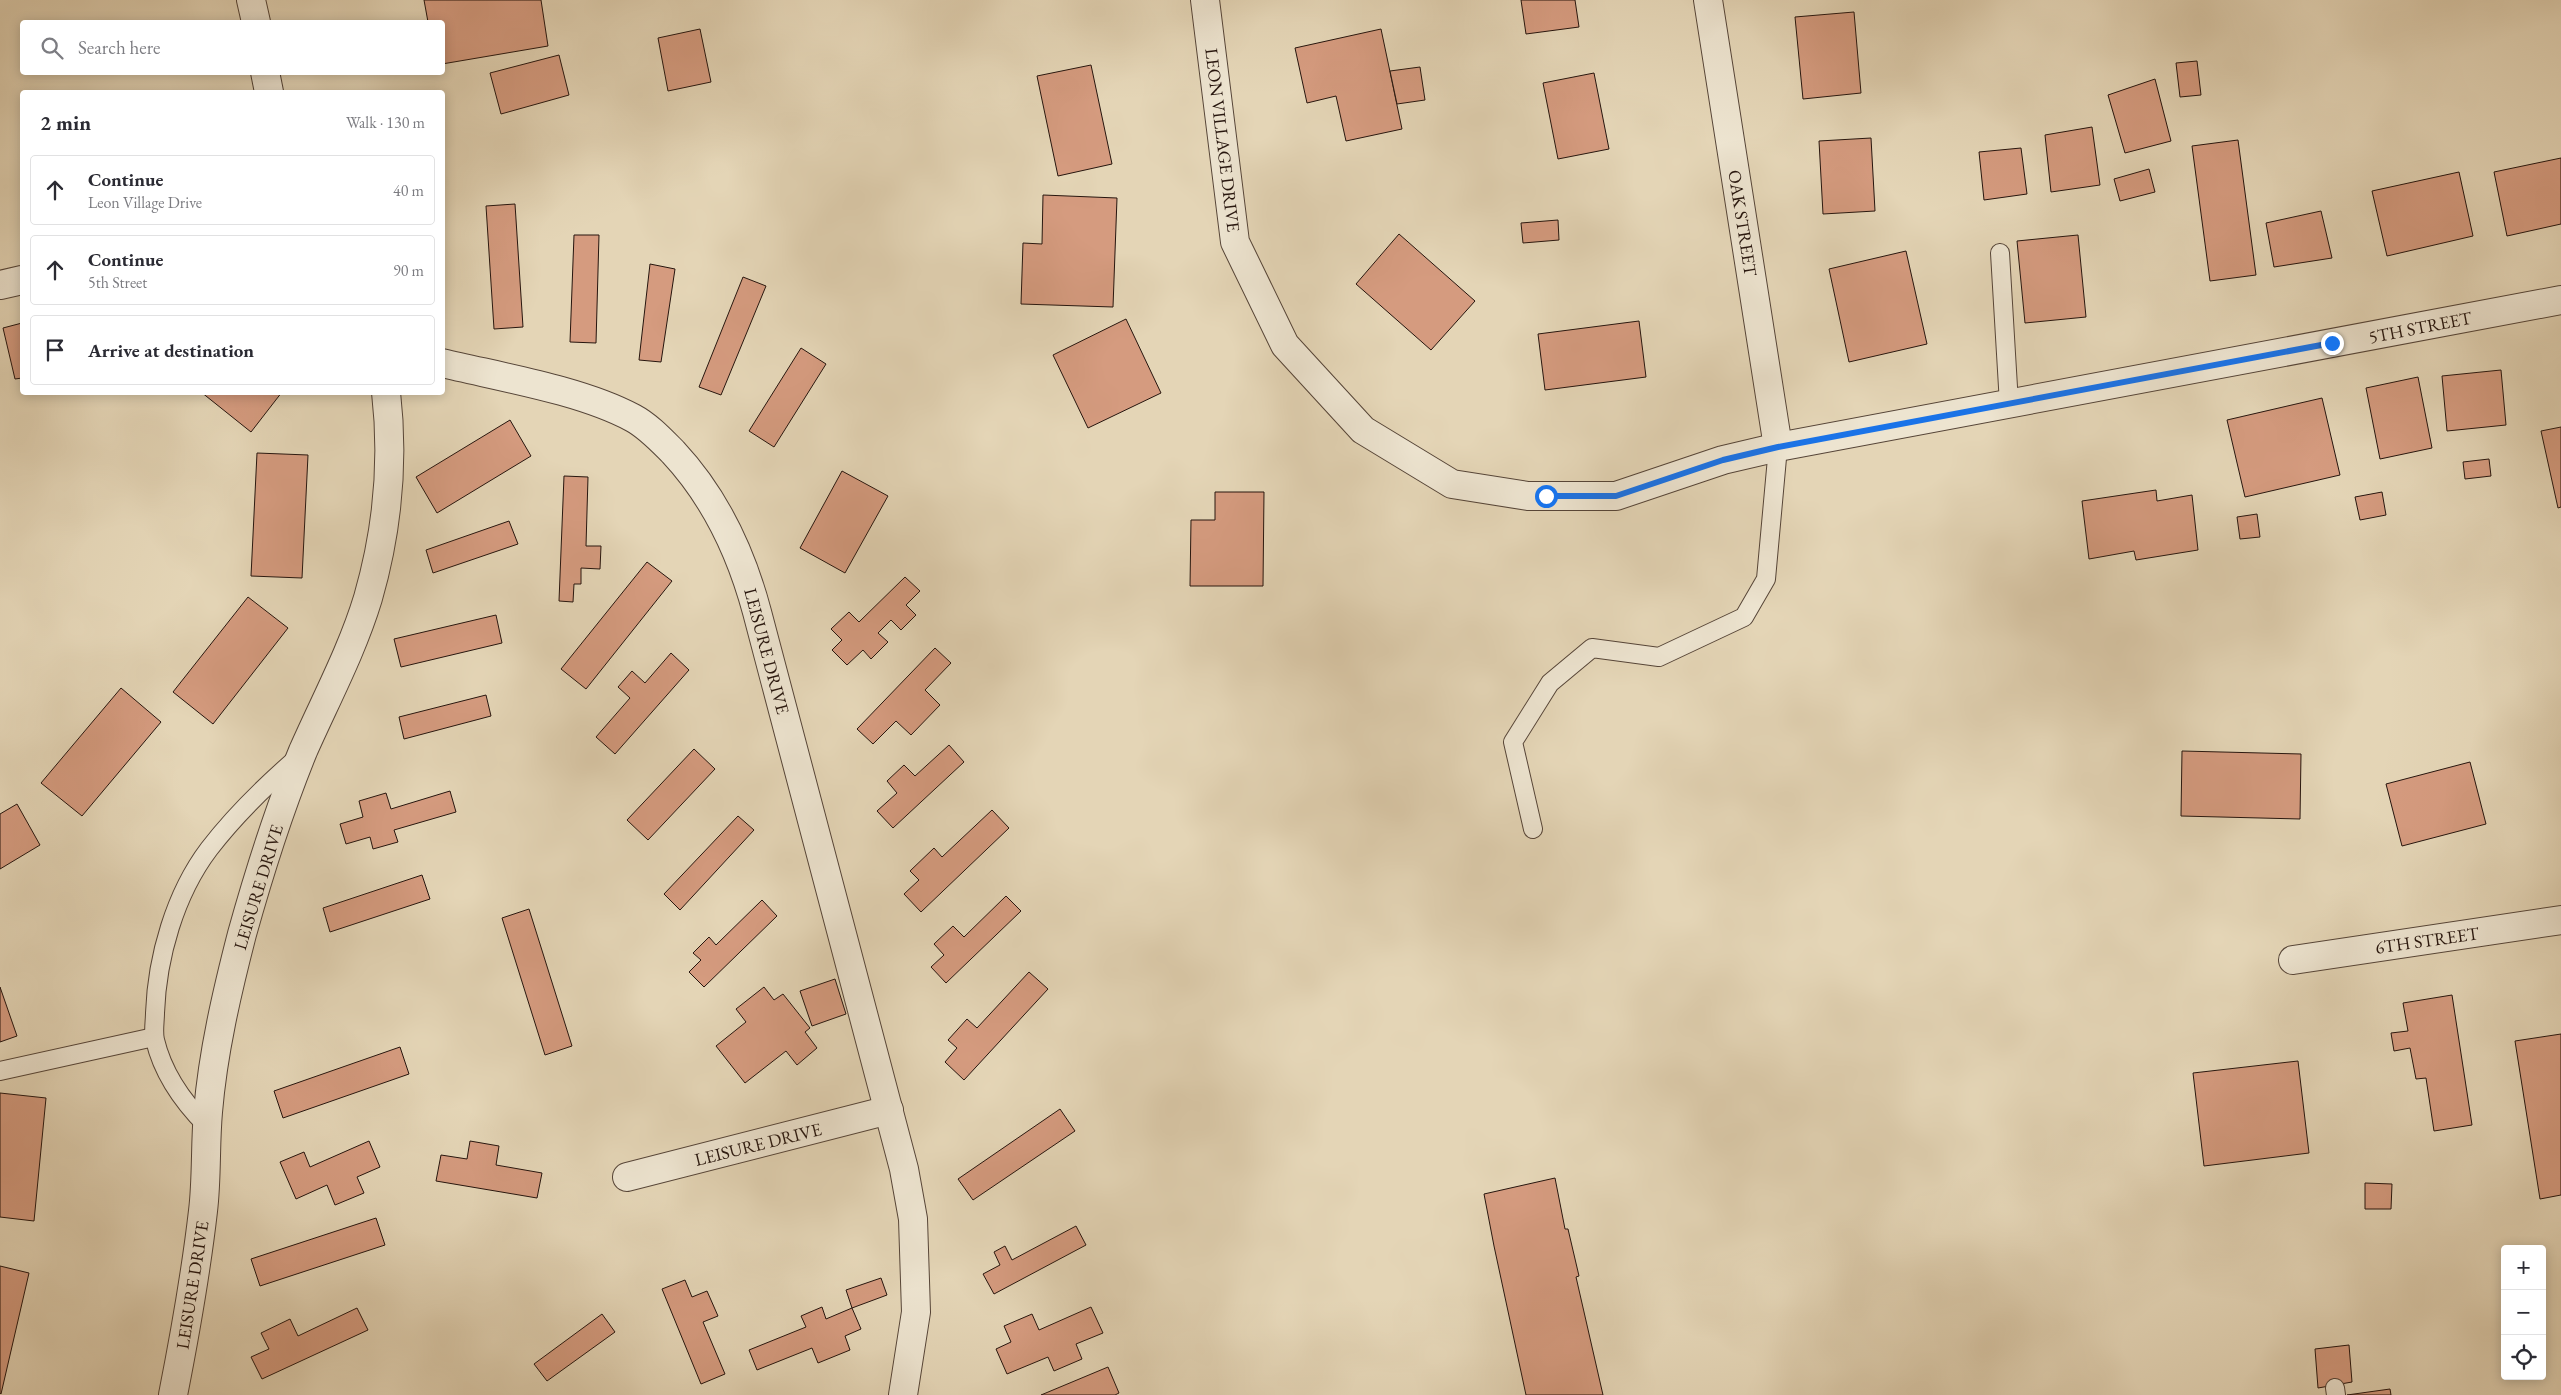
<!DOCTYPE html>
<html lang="en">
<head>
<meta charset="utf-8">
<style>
  :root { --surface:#fff; --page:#f2f2f3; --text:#2b2b33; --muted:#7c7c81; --line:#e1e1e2 }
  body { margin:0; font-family:"EB Garamond",serif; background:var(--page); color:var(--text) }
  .controls { position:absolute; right:15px; bottom:15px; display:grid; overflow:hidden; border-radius:5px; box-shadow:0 2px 12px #0003 }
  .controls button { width:45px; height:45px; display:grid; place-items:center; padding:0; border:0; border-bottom:1px solid var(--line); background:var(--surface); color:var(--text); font:25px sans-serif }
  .stop { position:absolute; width:15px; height:15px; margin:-11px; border:4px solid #1a73e8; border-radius:50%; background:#fff }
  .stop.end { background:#1a73e8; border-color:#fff; box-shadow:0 1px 5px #0008 }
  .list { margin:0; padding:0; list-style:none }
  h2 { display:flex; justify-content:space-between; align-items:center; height:65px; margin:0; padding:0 20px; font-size:21px }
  h2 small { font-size:16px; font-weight:400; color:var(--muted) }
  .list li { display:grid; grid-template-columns:32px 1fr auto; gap:15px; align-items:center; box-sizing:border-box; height:70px; margin:0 10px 10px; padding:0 10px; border:1px solid var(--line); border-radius:5px }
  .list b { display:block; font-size:19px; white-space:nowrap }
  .list p { margin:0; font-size:16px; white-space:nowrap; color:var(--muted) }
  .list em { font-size:16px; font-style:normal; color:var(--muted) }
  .icon { flex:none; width:28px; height:28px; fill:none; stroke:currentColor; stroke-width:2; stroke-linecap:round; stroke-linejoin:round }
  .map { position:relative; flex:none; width:2561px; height:1395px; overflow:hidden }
  .search { position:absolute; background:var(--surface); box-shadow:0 2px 12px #0003; left:20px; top:20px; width:425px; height:55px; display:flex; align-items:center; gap:12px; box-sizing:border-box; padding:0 18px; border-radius:5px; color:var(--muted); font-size:19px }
  .panel { position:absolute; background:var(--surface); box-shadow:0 2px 12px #0003; left:20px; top:90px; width:425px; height:305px; border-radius:5px }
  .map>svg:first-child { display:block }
  .building { fill:#d59b7f; stroke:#26150e }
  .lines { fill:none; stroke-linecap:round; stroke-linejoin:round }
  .lane-casing { stroke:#564538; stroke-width:20 }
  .street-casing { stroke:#564538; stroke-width:30 }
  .lane { stroke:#ede4d0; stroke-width:18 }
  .street { stroke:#ede4d0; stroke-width:28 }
  .route { stroke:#1a73e8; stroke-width:6 }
  .labels { text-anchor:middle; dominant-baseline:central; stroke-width:5; stroke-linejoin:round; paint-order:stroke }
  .street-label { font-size:18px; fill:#26150e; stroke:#ede4d0 }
</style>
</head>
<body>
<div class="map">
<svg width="2561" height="1395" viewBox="0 0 2561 1395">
  <rect width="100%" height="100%" fill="#e4d5b6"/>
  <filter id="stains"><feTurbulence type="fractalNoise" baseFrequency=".004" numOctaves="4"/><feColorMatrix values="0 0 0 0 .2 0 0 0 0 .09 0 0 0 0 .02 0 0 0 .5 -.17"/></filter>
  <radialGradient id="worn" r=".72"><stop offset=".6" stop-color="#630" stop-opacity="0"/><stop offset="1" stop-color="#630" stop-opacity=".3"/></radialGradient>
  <g class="building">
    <path d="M424,0H541L548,46L442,64V22H428Z"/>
    <path d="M1521,0H1575L1579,27L1526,34Z"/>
    <path d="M1854,12L1861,93L1803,99L1795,17Z"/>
    <path d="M700,29L711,82L668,91L658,38Z"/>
    <path d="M1381,29L1402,129L1346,141L1336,96L1307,103L1295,48Z"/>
    <path d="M559,55L569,95L501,114L490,73Z"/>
    <path d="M2197,61L2201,95L2180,97L2176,63Z"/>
    <path d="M1091,65L1112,164L1058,176L1037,76Z"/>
    <path d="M1420,67L1425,100L1397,104L1390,71Z"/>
    <path d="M1594,73L1609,149L1558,159L1543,83Z"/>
    <path d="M2155,79L2171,141L2125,153L2108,95Z"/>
    <path d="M2092,127L2100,185L2051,192L2045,135Z"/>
    <path d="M1871,138L1875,211L1823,214L1819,141Z"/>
    <path d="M2238,140L2256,275L2210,281L2192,146Z"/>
    <path d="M2021,148L2027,194L1984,200L1979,152Z"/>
    <path d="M2561,158V224L2507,236L2494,172Z"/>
    <path d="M2149,169L2155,192L2120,201L2114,179Z"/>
    <path d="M2459,172L2473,236L2387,256L2372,191Z"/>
    <path d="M1043,195L1117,198L1113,307L1021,304L1023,243L1042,244Z"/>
    <path d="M515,204L523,327L494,329L486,206Z"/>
    <path d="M2321,211L2332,258L2274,267L2266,223Z"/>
    <path d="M1558,220L1559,240L1523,243L1521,223Z"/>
    <path d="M1399,234L1475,301L1431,350L1356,284Z"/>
    <path d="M574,235H599L596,343L570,342Z"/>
    <path d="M2078,235L2086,317L2025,323L2017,241Z"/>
    <path d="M1906,251L1927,344L1849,362L1829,269Z"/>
    <path d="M650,264L675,269L661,362L639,360Z"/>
    <path d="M743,277L766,286L721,395L699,387Z"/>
    <path d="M1126,319L1161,393L1088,428L1053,355Z"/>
    <path d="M1639,321L1646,377L1545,390L1538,334Z"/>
    <path d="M22,323V378L15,379L3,328Z"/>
    <path d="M801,348L826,364L774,447L749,431Z"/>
    <path d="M2501,370L2506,425L2447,431L2442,376Z"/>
    <path d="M2418,377L2432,448L2380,459L2366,388Z"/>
    <path d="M201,392H282L251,432Z"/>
    <path d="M2322,398L2340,475L2245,497L2227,420Z"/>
    <path d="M510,420L531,456L437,513L416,477Z"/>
    <path d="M2561,427V507L2558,508L2541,431Z"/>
    <path d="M257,453L308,455L302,578L251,576Z"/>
    <path d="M2489,459L2491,476L2465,479L2463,462Z"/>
    <path d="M842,471L888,496L845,573L800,548Z"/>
    <path d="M564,476L588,477L586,546H601L600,569L581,568V584H574L573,602L559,601Z"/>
    <path d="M2156,490L2157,501L2192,495L2198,550L2136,560L2134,551L2089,559L2082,501Z"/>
    <path d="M1215,492H1264L1263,586H1190L1191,520H1215Z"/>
    <path d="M2382,492L2386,515L2360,520L2355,497Z"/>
    <path d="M2257,514L2260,537L2240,539L2237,517Z"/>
    <path d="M509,521L518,544L433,573L426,550Z"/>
    <path d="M647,562L672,581L586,689L561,669Z"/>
    <path d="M905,577L920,591L906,605L916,615L901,630L891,620L878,633L888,642L871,659L863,650L847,665L832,650L842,640L831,629L849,612L859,622Z"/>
    <path d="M248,597L288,628L213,724L173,692Z"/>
    <path d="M496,615L502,643L401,667L394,639Z"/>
    <path d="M935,648L951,663L925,690L940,705L911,735L896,721L873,744L857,729Z"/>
    <path d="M671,653L689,670L615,754L596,737L630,698L618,687L632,671L645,683Z"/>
    <path d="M121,688L161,722L82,816L41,783Z"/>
    <path d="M486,695L491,716L404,739L399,717Z"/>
    <path d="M949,745L964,762L893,828L877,811L897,793L887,781L904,765L915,776Z"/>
    <path d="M694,749L715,769L648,840L627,820Z"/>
    <path d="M2182,751L2301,754L2300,819L2181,816Z"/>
    <path d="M2470,762L2486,824L2402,846L2386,784Z"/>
    <path d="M450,791L456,812L394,830L398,842L373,849L370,837L346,844L340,824L363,817L359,801L386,793L391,809Z"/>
    <path d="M17,804L40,845L0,869V814Z"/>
    <path d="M992,810L1009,828L921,912L904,894L919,880L910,871L934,848L942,857Z"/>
    <path d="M738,816L754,830L680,910L664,894Z"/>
    <path d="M422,875L430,899L330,932L323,908Z"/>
    <path d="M1006,896L1021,911L946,983L931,967L944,955L934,944L953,926L964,937Z"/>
    <path d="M762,900L777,916L704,987L689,972L701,960L693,953L709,937L716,945Z"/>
    <path d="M529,909L572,1046L545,1055L502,918Z"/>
    <path d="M1029,972L1048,989L964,1080L945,1062L957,1048L948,1040L967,1019L977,1028Z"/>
    <path d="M835,979L846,1014L812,1026L800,991Z"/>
    <path d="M0,987L17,1036L0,1042Z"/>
    <path d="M764,987L774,1000L783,994L810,1028L805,1032L817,1048L797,1065L786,1051L745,1083L716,1046L746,1022L736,1009Z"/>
    <path d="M2452,995L2472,1125L2434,1131L2426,1078L2416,1079L2410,1048L2394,1051L2391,1033L2408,1031L2403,1003Z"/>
    <path d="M2561,1034V1195L2540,1199L2515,1041Z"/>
    <path d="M400,1047L409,1074L283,1118L274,1091Z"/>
    <path d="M2298,1061L2309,1153L2204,1166L2193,1073Z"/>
    <path d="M0,1093L46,1098L34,1221L0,1217Z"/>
    <path d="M1060,1109L1075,1131L973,1200L958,1179Z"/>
    <path d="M369,1141L380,1167L357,1177L364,1193L335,1205L327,1185L296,1199L280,1162L304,1152L310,1167Z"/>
    <path d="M470,1141L499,1146L496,1165L542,1173L537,1198L436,1181L441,1155L467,1159Z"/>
    <path d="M1555,1178L1565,1229H1568L1579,1276L1576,1277L1603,1395H1526L1494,1246L1484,1194Z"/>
    <path d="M2365,1183L2392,1184L2391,1209H2365Z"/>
    <path d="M376,1218L385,1245L260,1286L251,1259Z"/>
    <path d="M1076,1226L1086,1245L994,1294L983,1274L1000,1265L994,1252L1005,1246L1012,1260Z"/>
    <path d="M0,1266L29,1273L1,1394L0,1393Z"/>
    <path d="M881,1278L887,1295L852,1308L846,1290Z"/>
    <path d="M685,1280L692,1297L707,1291L718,1316L703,1322L725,1374L701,1384L662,1289Z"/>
    <path d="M822,1307L826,1319L852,1308L861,1329L845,1336L850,1350L818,1363L812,1348L757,1370L749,1350L806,1327L801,1316Z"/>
    <path d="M1091,1307L1103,1333L1076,1344L1082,1359L1054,1371L1048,1357L1007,1374L996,1349L1011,1342L1004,1326L1032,1314L1039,1330Z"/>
    <path d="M357,1308L368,1330L262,1379L251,1357L269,1349L261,1333L290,1319L298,1336Z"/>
    <path d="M602,1314L615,1332L547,1381L534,1364Z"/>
    <path d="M2349,1345L2352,1382L2318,1388L2315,1349Z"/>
    <path d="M1108,1367L1119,1393L1115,1395H1041Z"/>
    <path d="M2390,1389L2391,1395H2347Z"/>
  </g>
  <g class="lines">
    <defs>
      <g id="lane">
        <path d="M2000,253L2009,404"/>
        <path d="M1533,829L1513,742L1550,683L1592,648L1659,657L1744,617L1766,579L1778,447"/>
        <path d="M0,1071L154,1037"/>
        <path d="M207,1126C183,1102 163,1074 155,1040C153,1031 155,1021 155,1013C157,957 175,894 209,849C235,815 264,787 296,759"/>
        <path d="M2335,1388L2336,1395"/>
      </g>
      <g id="street">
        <path d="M251,0L256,22"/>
        <path d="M1205,0L1235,242L1285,345L1363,430L1452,484L1528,496H1616L1723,460L1778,447L2561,300"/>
        <path d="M1708,0L1778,447"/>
        <path d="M265,72L269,92"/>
        <path d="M0,285L22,280"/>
        <path d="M442,363C500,377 581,390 633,418C648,426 661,440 673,452C716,498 741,552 757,612L904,1169L913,1219L916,1312L903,1395"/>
        <path d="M2293,960L2561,920"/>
        <path d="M627,1177L889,1110"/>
        <path d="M173,1395C185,1334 196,1272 203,1211C207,1178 205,1145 208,1112C213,1052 227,992 242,934C259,873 279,810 303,751C325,701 352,651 368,598C387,532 394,461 386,392"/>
      </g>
    </defs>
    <use href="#lane" class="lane-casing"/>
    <use href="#street" class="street-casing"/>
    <use href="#lane" class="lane"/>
    <use href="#street" class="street"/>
  </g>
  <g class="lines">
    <path class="route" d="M1546,496H1616L1723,460L1778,447L2332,343"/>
  </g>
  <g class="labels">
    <g class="street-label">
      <text transform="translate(1223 140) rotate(83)">LEON VILLAGE DRIVE</text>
      <text transform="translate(1743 223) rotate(81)">OAK STREET</text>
      <text transform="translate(2420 327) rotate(-11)">5TH STREET</text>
      <text transform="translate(767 651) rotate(75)">LEISURE DRIVE</text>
      <text transform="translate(258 887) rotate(-73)">LEISURE DRIVE</text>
      <text transform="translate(2427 940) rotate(-8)">6TH STREET</text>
      <text transform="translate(758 1144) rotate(-14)">LEISURE DRIVE</text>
      <text transform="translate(192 1285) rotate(-81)">LEISURE DRIVE</text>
    </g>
  </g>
  <rect width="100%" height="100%" filter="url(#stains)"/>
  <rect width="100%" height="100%" fill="url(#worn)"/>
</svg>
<div class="controls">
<button>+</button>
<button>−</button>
<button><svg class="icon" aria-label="locate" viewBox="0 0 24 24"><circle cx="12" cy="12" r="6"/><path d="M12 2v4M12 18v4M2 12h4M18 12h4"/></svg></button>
</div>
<div class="stop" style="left:1546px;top:496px"></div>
<div class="stop end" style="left:2332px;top:343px"></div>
<div class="search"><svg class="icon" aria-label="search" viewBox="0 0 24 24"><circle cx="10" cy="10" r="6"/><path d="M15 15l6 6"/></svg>Search here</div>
<section class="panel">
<h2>2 min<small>Walk · 130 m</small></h2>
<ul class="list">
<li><svg class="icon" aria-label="ahead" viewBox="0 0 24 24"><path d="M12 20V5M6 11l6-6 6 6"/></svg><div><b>Continue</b><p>Leon Village Drive</p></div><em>40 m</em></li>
<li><svg class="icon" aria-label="ahead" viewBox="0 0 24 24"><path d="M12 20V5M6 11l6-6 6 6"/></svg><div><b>Continue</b><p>5th Street</p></div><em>90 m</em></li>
<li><svg class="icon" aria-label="arrive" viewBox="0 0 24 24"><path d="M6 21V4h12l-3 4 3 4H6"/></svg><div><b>Arrive at destination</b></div></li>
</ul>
</section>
</div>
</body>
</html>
